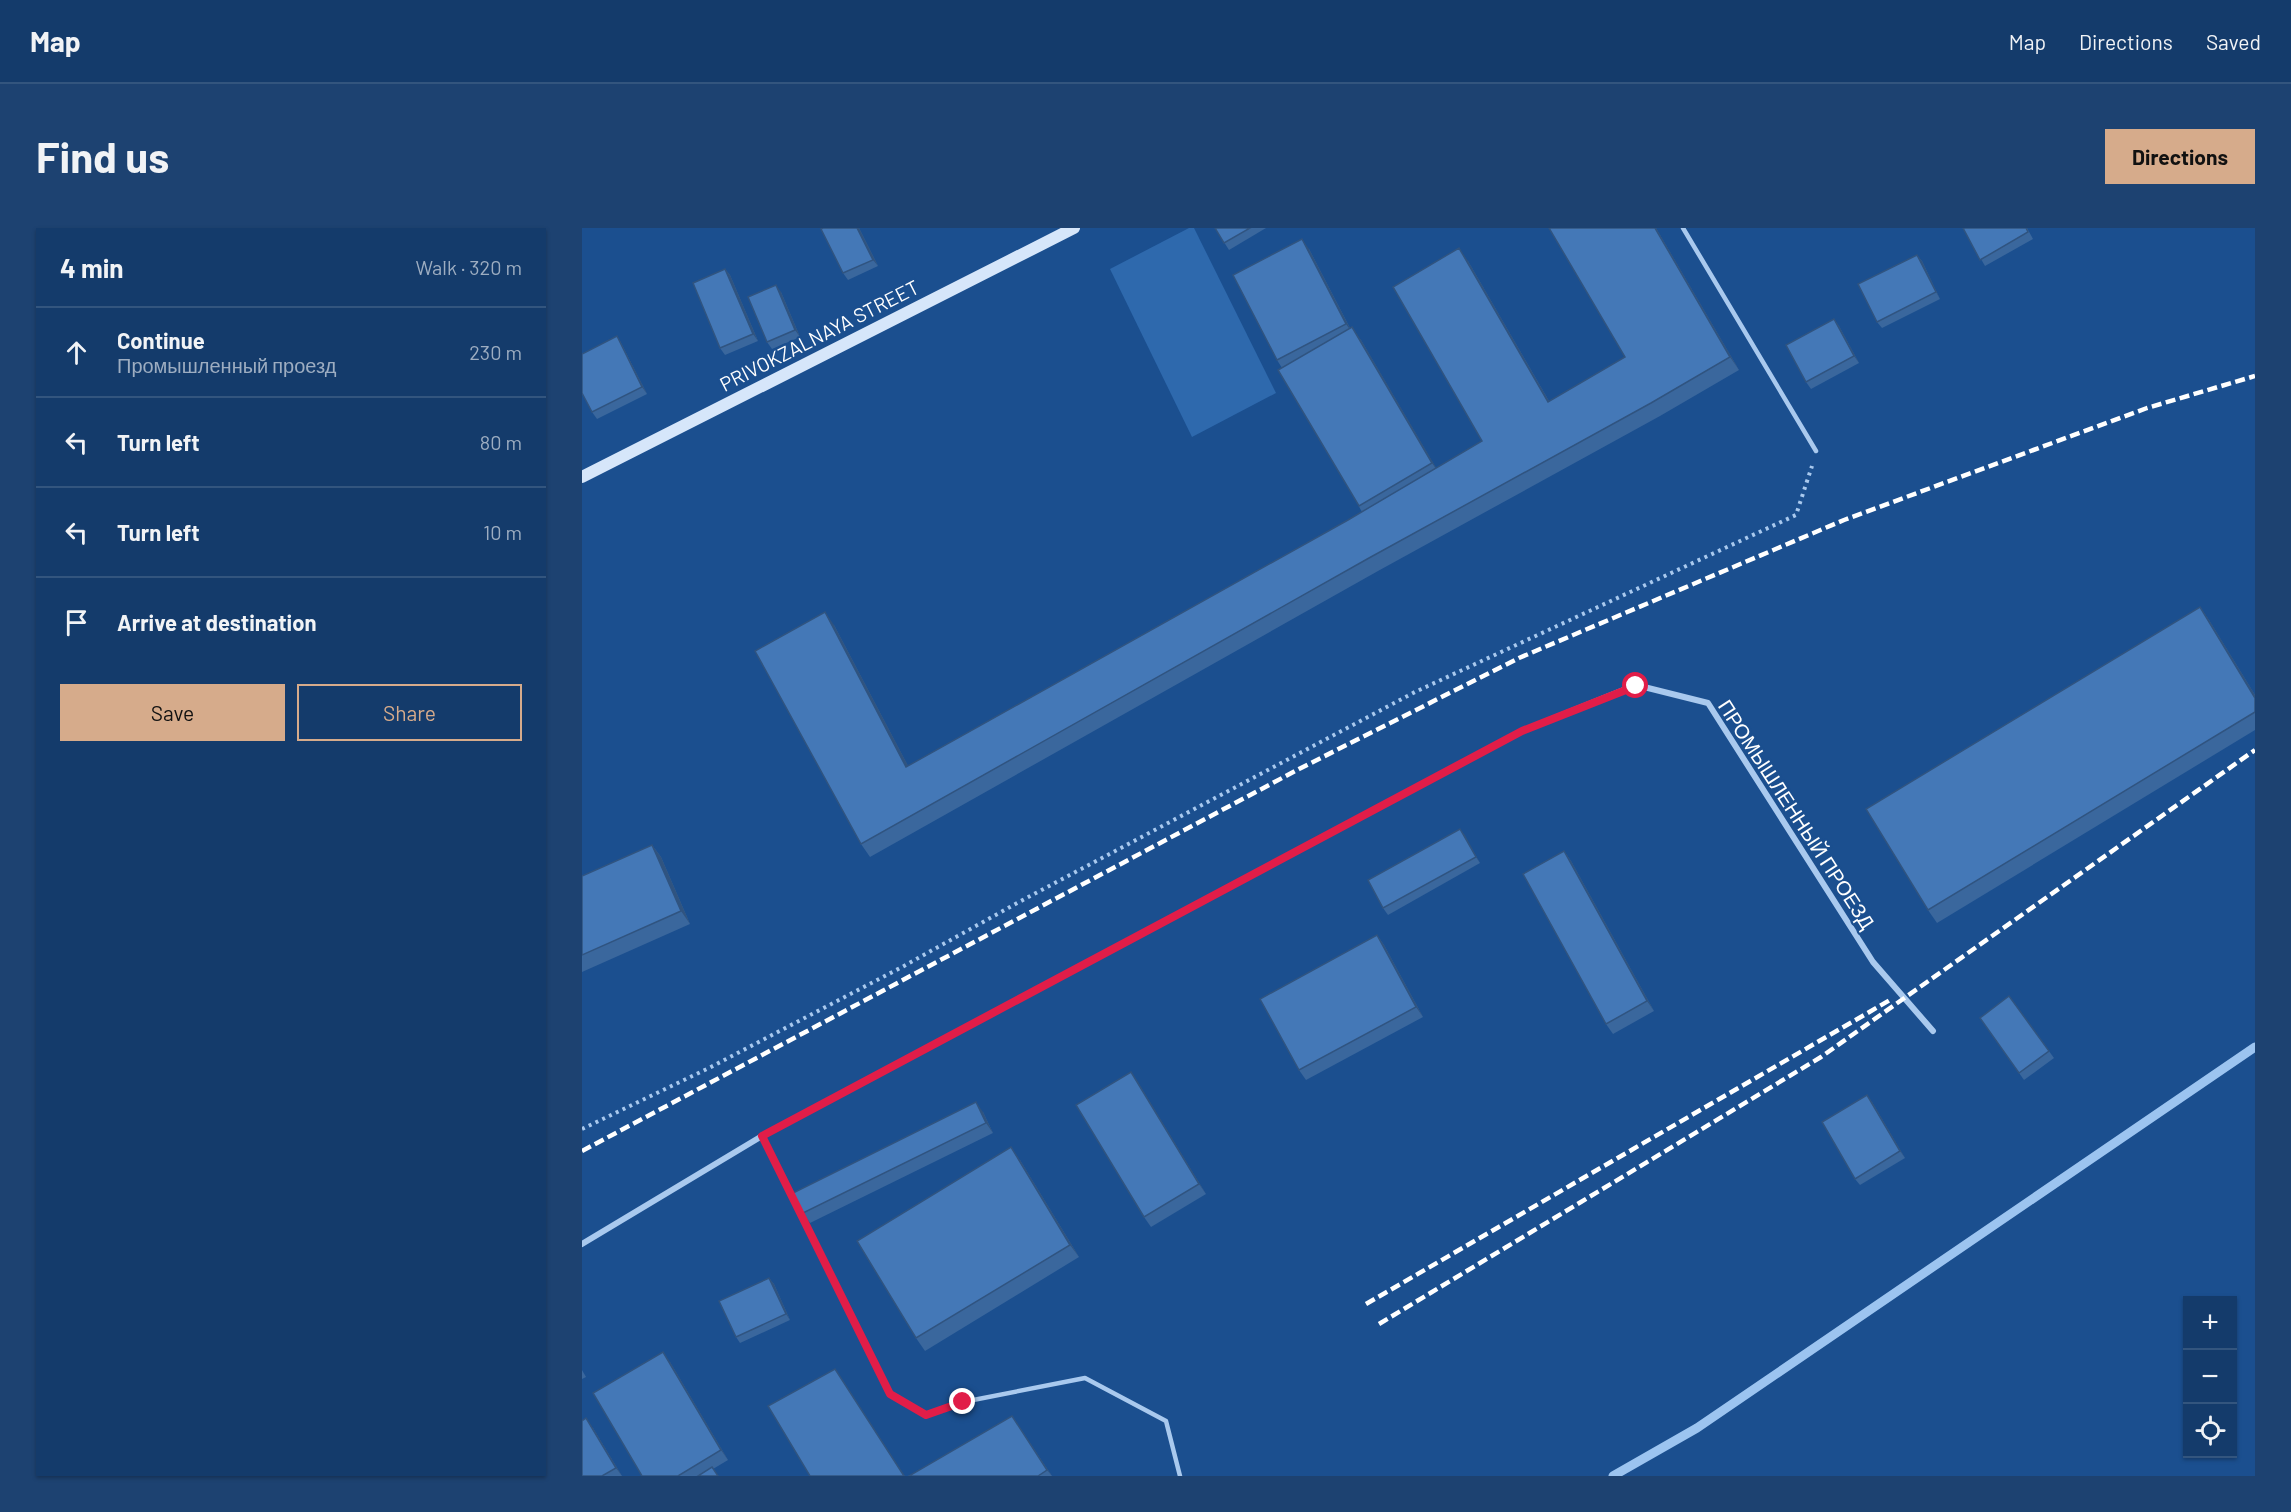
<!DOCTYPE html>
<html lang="en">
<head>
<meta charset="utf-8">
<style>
  :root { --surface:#143b6b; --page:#1d4271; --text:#f1f3f6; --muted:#9dadc1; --line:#33557e; --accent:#d6ab8b }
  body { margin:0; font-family:Barlow,sans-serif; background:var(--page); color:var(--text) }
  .controls { position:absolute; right:18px; bottom:18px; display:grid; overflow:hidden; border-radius:0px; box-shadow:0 2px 4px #0004 }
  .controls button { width:54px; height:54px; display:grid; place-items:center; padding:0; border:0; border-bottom:2px solid var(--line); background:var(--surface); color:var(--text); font:30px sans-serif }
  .stop { position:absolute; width:18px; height:18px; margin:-14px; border:4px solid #e11d48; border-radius:50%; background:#fff }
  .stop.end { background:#e11d48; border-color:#fff; box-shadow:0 2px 6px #0008 }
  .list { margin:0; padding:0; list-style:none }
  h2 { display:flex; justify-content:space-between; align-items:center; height:78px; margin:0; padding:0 24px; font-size:26px }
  h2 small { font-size:20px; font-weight:400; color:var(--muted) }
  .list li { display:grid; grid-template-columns:39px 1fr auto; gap:18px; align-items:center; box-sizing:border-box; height:90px; padding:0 24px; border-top:2px solid var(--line) }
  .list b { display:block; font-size:22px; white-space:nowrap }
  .list p { margin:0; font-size:20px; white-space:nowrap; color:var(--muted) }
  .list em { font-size:20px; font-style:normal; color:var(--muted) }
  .actions { display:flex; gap:12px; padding:18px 24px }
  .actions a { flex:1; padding:14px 0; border:2px solid var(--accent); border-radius:0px; text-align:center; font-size:21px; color:var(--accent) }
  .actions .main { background:var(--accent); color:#111 }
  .icon { flex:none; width:33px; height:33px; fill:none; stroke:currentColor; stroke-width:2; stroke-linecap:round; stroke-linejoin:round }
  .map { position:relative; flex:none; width:1673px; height:1248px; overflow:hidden; border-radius:0px }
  header { display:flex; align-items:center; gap:36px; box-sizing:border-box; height:84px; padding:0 30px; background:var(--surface); border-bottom:2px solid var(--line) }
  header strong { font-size:28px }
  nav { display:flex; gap:33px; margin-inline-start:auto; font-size:21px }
  .intro { display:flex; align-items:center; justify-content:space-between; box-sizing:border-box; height:144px; padding:0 36px }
  h1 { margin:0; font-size:42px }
  .button { padding:15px 27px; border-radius:0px; background:var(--accent); color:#111; font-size:21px; font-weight:700 }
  main { display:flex; gap:36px; padding:0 36px }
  aside { flex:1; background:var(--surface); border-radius:0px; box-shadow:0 2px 4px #0004 }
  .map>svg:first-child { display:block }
  .green { fill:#2e69ad }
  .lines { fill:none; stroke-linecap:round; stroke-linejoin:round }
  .stream { stroke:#9cc4f0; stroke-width:9 }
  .path { stroke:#a9c9ee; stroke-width:4; stroke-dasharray:3 4.5; stroke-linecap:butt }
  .lane { stroke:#a9c9ee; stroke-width:4.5 }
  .street { stroke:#a9c9ee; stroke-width:6 }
  .secondary { stroke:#d6e6fa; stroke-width:12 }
  .rail { stroke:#fff; stroke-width:4.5; stroke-dasharray:10 4.5; stroke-linecap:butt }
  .wall { fill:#3a679d }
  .shaded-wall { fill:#305480 }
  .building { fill:#4478b7; stroke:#305480; stroke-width:1.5 }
  .route { stroke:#e11d48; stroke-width:8 }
  .labels { text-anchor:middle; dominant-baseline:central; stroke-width:4.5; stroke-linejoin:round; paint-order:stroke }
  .street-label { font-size:20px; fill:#fff; stroke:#1b4f8f }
</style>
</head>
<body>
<header>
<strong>Map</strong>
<nav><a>Map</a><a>Directions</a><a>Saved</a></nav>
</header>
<div class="intro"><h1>Find us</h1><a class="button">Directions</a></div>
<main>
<aside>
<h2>4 min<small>Walk · 320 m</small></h2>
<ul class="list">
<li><svg class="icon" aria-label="ahead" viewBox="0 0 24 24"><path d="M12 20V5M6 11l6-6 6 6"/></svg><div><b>Continue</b><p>Промышленный проезд</p></div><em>230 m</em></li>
<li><svg class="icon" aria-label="left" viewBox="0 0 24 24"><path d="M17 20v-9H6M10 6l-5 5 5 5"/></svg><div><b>Turn left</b></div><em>80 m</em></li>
<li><svg class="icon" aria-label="left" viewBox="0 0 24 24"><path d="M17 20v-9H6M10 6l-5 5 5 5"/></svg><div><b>Turn left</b></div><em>10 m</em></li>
<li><svg class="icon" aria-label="arrive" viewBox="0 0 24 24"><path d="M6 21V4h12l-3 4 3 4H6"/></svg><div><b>Arrive at destination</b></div></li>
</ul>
<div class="actions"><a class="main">Save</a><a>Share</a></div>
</aside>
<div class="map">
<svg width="1673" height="1248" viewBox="0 0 1673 1248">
  <rect width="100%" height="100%" fill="#1b4f8f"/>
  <path class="green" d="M607,0H612L694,165L610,209L528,41Z"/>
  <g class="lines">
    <path class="stream" d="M1031,1248L1115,1200L1673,819"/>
    <path class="path" d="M0,901L127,840L320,739L437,674L833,464L1214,287L1230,238"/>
    <g class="lane">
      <path d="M1101,0L1234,223"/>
      <path d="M180,908L308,1166L344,1187L381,1174L503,1150L584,1193L598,1248"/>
    </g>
    <path class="street" d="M0,1016L180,908L940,503L1054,457L1126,475L1291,734L1351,803"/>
    <path class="secondary" d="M0,249L492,0"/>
    <g class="rail">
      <path d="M0,923L717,541L937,430L1262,292L1565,180L1673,148"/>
      <path d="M784,1076L1308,772"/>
      <path d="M797,1096L1239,829L1673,522"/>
    </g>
  </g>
  <g class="wall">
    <path d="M241,0H277L296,38L266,52L261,45Z"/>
    <path d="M633,0H684L647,22Z"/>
    <path d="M967,0H1074L1157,142L1078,188L796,343L288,629L279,616L252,397L326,538L780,284L700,140L695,132L727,21L768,100L779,112L854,240L900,213L886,33L967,173L1043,129Z"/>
    <path d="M1381,0H1445L1451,11L1403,38Z"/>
    <path d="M1335,27L1340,33L1358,71L1300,100L1295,94Z"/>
    <path d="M143,41L148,47L176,113L143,127L138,120Z"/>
    <path d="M199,64L218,109L190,121L185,114Z"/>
    <path d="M1252,91L1257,98L1277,135L1229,161L1224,154Z"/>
    <path d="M35,108L39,115L65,166L15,191L10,184Z"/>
    <path d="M1618,379L1627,392L1673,467V502L1355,695L1346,682Z"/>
    <path d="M878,601L898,635L806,687L801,680Z"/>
    <path d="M70,617L79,629L108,696L0,744V648Z"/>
    <path d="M982,623L989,633L1072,783L1031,806L1024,796Z"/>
    <path d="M795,707L802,717L841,789L724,852L717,842Z"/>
    <path d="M1427,768L1472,830L1442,852L1398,790Z"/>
    <path d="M549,844L624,966L569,999L562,989Z"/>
    <path d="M1290,874L1323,930L1278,957L1273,951Z"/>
    <path d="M401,884L411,905L228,995L221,985Z"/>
    <path d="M438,932L497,1029L343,1123L334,1110Z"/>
    <path d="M187,1050L192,1056L208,1092L158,1115L154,1109Z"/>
    <path d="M88,1134L146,1232L131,1241L136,1248H60Z"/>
    <path d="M0,1142L4,1149L0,1151Z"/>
    <path d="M430,1188L470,1248H327Z"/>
    <path d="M11,1200L40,1248H0Z"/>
  </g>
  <g class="shaded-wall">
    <path d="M275,0H277L296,38L291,32Z"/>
    <path d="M1073,0H1074L1157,142L1148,129Z"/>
    <path d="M720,11L727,21L771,106L764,96Z"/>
    <path d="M877,20L886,33L975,187L966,174Z"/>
    <path d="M1335,27L1340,33L1358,71L1354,64Z"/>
    <path d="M143,41L148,47L176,113L171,106Z"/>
    <path d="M194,57L199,64L218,109L213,102Z"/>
    <path d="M1252,91L1257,98L1277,135L1272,128Z"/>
    <path d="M770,99L779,112L859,248L850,235Z"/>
    <path d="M35,108L39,115L65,166L60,159Z"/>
    <path d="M1618,379L1627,392L1673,467V470Z"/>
    <path d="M243,384L252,397L333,551L324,539Z"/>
    <path d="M878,601L883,607L898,635L894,629Z"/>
    <path d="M70,617L79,629L108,696L99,683Z"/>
    <path d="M982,623L989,633L1072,783L1065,773Z"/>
    <path d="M795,707L802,717L841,789L834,779Z"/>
    <path d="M549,844L556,854L624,966L617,956Z"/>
    <path d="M1285,867L1290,874L1323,930L1318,923Z"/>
    <path d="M394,874L401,884L411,905L404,895Z"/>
    <path d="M429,919L438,932L497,1029L488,1017Z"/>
    <path d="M187,1050L192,1056L208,1092L204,1086Z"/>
    <path d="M81,1124L88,1134L146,1232L139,1222Z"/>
    <path d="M253,1141L262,1154L323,1248H322Z"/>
    <path d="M430,1188L439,1201L470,1248L465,1242Z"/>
    <path d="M4,1190L11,1200L40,1248L34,1240Z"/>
  </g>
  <g class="building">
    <path d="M241,0H275L291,32L261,45L239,1Z"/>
    <path d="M633,0H668L642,15Z"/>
    <path d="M967,0H1073L1148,129L1069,175L787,330L279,616L173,423L243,384L324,539L766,292L900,213L811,59L877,20L966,174L1043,129Z"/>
    <path d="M1381,0H1444L1446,4L1398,32Z"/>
    <path d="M720,11L764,96L695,132L651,47Z"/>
    <path d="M1335,27L1354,64L1295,94L1276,56Z"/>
    <path d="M143,41L171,106L138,120L111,55Z"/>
    <path d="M194,57L213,102L185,114L166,69Z"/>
    <path d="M1252,91L1272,128L1224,154L1204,117Z"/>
    <path d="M770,99L850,235L777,278L696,142Z"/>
    <path d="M35,108L60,159L10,184L0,165V126Z"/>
    <path d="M1618,379L1673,470V484L1346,682L1284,581Z"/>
    <path d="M878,601L894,629L801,680L786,652Z"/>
    <path d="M70,617L99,683L0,727V648Z"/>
    <path d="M982,623L1065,773L1024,796L941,646Z"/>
    <path d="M795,707L834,779L717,842L678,771Z"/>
    <path d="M1427,768L1467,823L1437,845L1398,790Z"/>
    <path d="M549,844L617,956L562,989L494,877Z"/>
    <path d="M1285,867L1318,923L1273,951L1240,894Z"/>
    <path d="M394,874L404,895L221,985L211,965Z"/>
    <path d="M429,919L488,1017L334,1110L275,1013Z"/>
    <path d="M187,1050L204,1086L154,1109L137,1073Z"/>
    <path d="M81,1124L139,1222L96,1248H60L11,1165Z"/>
    <path d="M253,1141L322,1248H228L186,1178Z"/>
    <path d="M430,1188L465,1242L456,1248H327Z"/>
    <path d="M4,1190L34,1240L20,1248H0V1193Z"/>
    <path d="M130,1239L136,1248H116Z"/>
  </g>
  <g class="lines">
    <path class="route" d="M381,1174L344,1187L308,1166L180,908L940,503L1054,458"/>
  </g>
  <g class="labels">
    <g class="street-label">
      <text transform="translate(237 107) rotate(-27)">PRIVOKZALNAYA STREET</text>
      <text transform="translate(1215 586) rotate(57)">ПРОМЫШЛЕННЫЙ ПРОЕЗД</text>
    </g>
  </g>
</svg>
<div class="controls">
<button>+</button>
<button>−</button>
<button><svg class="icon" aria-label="locate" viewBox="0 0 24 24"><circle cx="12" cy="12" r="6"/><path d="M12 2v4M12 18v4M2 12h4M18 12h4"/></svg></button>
</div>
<div class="stop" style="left:1054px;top:458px"></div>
<div class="stop end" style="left:381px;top:1174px"></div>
</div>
</main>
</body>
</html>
